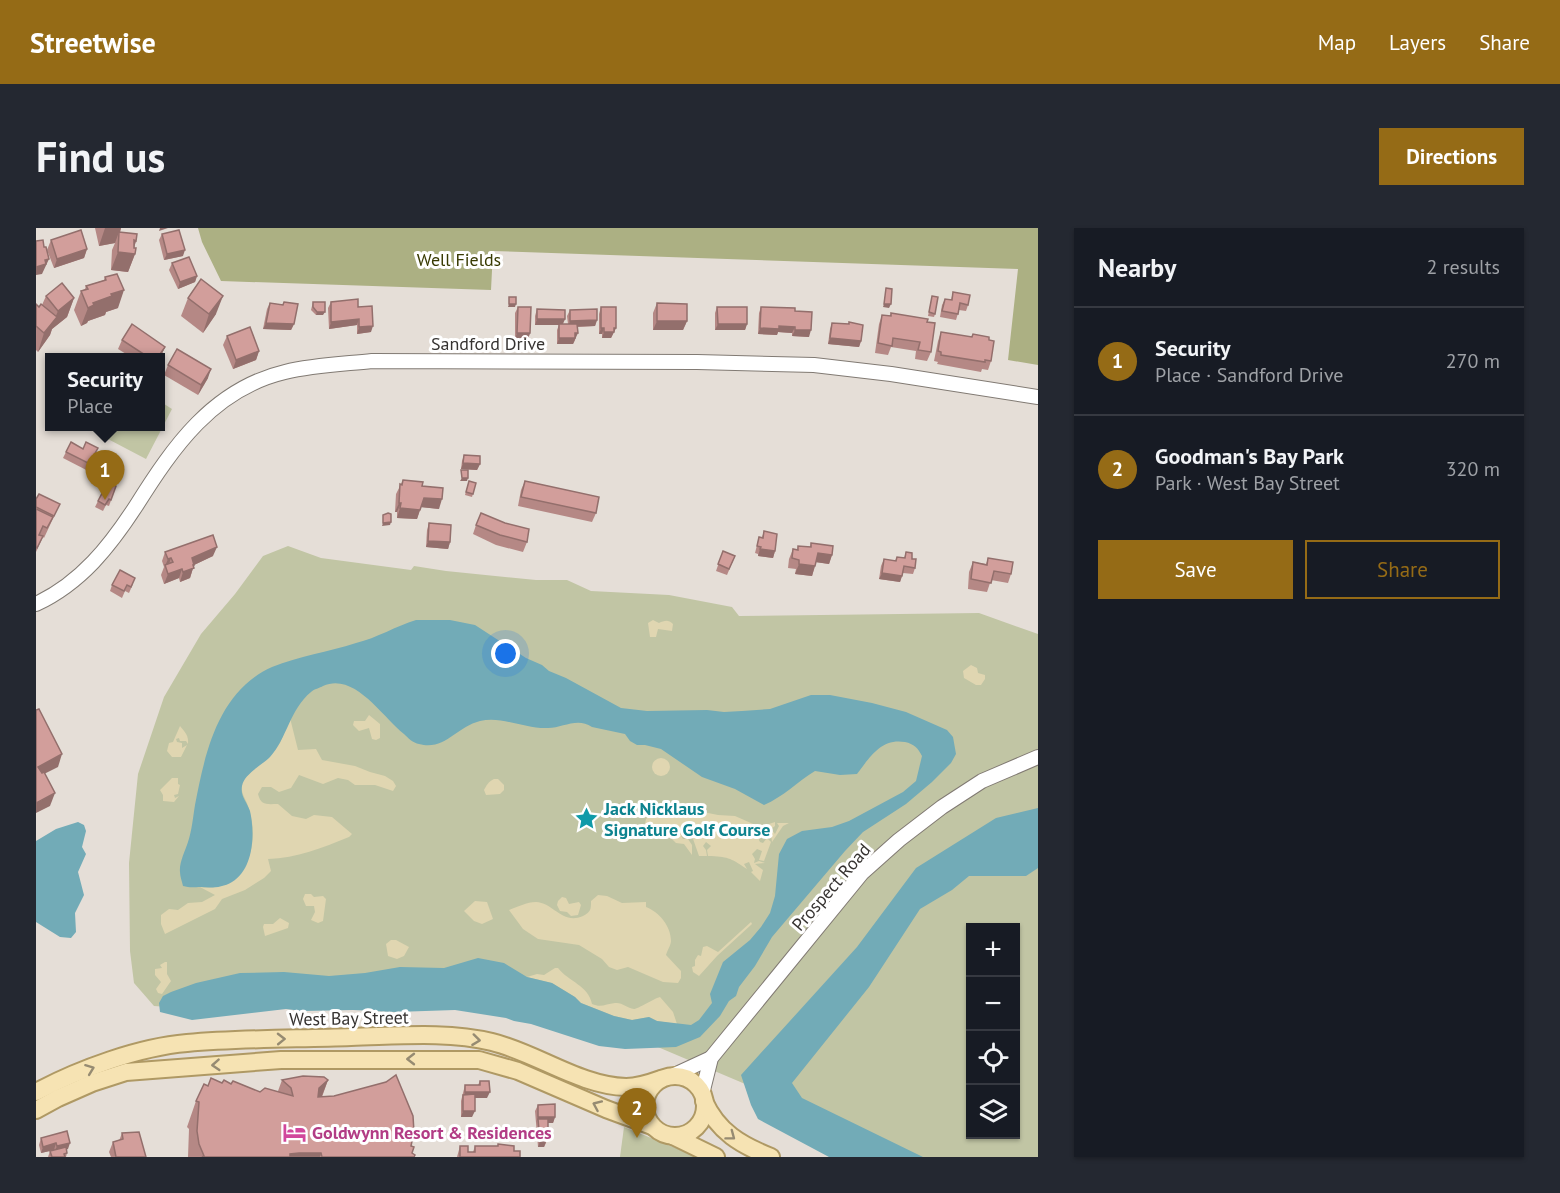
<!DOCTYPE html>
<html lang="en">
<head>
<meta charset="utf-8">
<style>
  :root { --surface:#171b24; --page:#242831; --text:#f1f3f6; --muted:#9ea1a6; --line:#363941; --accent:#956b16 }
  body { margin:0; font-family:"PT Sans",sans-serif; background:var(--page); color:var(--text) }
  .controls { position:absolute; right:18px; bottom:18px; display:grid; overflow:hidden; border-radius:0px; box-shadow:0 2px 4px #0004 }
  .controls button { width:54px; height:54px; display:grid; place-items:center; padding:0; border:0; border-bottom:2px solid var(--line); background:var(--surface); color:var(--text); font:30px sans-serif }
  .you { position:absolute; left:470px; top:426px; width:21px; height:21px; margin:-15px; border:4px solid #fff; border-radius:50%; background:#1a73e8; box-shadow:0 0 0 9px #1a73e833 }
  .badge { display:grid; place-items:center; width:39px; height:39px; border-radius:50%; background:var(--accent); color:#fff; font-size:20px; font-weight:700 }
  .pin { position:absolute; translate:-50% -50px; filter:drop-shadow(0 2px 3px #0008) }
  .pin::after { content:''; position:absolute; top:32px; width:21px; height:18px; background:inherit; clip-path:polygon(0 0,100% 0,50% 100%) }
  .popup { position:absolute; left:9px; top:125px; width:120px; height:78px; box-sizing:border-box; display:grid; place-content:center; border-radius:0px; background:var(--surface); filter:drop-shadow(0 2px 4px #0005); font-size:20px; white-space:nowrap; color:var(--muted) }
  .popup b { font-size:22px; color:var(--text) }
  .popup::after { content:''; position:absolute; left:50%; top:100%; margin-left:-12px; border:12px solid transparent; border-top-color:var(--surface) }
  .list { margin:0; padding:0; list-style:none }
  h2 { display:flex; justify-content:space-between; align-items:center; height:78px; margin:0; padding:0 24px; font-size:26px }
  h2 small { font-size:20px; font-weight:400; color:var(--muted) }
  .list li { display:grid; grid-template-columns:39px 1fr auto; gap:18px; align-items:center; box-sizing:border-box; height:108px; padding:0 24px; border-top:2px solid var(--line) }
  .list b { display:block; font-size:22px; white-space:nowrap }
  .list p { margin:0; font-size:20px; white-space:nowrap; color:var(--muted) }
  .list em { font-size:20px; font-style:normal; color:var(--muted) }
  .actions { display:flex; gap:12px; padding:18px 24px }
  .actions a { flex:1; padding:14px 0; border:2px solid var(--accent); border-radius:0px; text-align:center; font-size:21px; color:var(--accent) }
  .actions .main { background:var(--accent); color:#fff }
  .icon { flex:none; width:33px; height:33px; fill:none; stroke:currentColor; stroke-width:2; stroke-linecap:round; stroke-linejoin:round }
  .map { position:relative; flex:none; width:1002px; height:929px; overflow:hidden; border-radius:0px }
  header { display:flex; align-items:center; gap:36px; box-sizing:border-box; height:84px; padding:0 30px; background:var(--accent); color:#fff }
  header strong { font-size:28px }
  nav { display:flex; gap:33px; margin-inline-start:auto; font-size:21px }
  .intro { display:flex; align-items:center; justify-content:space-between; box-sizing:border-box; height:144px; padding:0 36px }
  h1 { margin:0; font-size:42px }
  .button { padding:15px 27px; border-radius:0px; background:var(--accent); color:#fff; font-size:21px; font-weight:700 }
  main { display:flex; gap:36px; padding:0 36px }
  aside { flex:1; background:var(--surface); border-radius:0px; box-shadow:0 2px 4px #0004 }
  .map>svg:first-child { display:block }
  .green { fill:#c1c5a4; fill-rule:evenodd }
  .forest { fill:#acb083 }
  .sand { fill:#e0d6b1 }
  .water { fill:#72abb7 }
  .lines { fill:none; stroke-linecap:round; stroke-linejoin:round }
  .tertiary-casing { stroke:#817a73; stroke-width:16 }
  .primary-casing { stroke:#af9964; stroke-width:20 }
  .tertiary { stroke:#fff; stroke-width:14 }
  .primary { stroke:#f6e3b3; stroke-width:16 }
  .wall { fill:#b58885 }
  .shaded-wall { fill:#936f6c }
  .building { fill:#d29e9b; stroke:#936f6c; stroke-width:1.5 }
  .oneway { stroke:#968b72 }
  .labels { text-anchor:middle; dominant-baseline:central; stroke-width:6; stroke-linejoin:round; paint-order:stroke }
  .park-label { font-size:18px; fill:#383a02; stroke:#fff }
  .street-label { font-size:18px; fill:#363331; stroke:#fff }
  .culture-label { font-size:18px; font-weight:bold; fill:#0d838f; stroke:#fff; text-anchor:start }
  .hotel-label { font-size:18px; font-weight:bold; fill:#b23c85; stroke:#fff; text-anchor:start }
</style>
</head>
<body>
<header>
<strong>Streetwise</strong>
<nav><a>Map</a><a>Layers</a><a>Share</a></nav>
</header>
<div class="intro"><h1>Find us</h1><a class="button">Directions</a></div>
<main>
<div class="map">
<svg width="1002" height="929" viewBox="0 0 1002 929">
  <rect width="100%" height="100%" fill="#e5ded7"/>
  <g class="green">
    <path d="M125,174L136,181L110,231L49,199L124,198Z"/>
    <path d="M252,318L285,330L375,342L378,338L410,343L500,352H531L555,363L633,367L696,379L703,388L943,385L1002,406V929H825L721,861L558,792L487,769L147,780L118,778L98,755L94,723L93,635L102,546L128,469L165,406L199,366L227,328ZM934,700H980V906H934Z"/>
    <path d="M588,899L662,929H584Z"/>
  </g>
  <path class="forest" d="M162,0H1002V137L972,132L982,41L457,23L455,62L185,53L166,14Z"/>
  <g class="sand">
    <path d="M617,392L623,395C628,393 632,391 637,396L636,403L622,401L620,409H614L612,395Z"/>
    <path d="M935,437L941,440L942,445L949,447V451L945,457H940L928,450L927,443Z"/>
    <path d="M333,487L344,496V510L340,512L336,511L333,500L323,503L317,497L318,493H329Z"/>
    <path d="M254,490L262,522L280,521L286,532L319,538L334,544L349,548L357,553L360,558L357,563L339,557H319L312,552L302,550L287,556L263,547L255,560L243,564L235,559H226L222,566C225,578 231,576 242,576L256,588L270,591L278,587L296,589L316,606L313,609C286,620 261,630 232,631L235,643L228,650L209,662L186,671L179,681L129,706L125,696V687L133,681L142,682L152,675L166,674L179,667L164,659C209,665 225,618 213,581C210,569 202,565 208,551L244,515Z"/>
    <path d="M144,498C149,504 153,508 152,516L150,513H144L143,510L140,511L141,514L146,515V520L151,517L145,529H136L131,523L133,515L137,514Z"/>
    <circle cx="625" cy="539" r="9"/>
    <path d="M136,550H142V556L144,557L142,566L138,567L139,570L143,568L138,574L127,573V567L124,562Z"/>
    <path d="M458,551H462L468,557V562L464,566L450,567L448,562C450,558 453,553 458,551Z"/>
    <path d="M628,576L629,578L643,580L646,585L643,579L666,583L665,588L666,590L667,584L682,587L699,588L724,599L739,594V598L735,601L739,606L743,598L741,595H753L747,598L736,614L735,607L731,605H724L723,612L724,614L727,615L731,610L735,614L728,633L723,632L726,623L721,621L716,626L719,631L718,635L723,633L729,635L719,636L727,642L724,653L715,644L717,643L713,634L708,636L711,641C693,629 692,629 672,628L671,622L675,618L670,614L667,618L670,622L671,628H663L656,608L647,606L645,608L647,611H652L656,617V627L648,616L640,615C631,604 618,606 609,596L610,591Z"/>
    <path d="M269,666H275L278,669L287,668L290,671L287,693L282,695L275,692L279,684L278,678H270L267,671Z"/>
    <path d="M562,667L571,668L586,675L610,674V679C623,684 635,698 635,713C635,717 631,723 630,727L645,743V750L642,755L627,754L592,739L581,742L573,739L566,731L543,717L502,711L487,701L473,682C481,679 491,674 500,674C518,675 526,697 547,688C555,684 555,681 555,673Z"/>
    <path d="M526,669L530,670L533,676L543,674L545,677L542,687L535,688L531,684L524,683L521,677L522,673Z"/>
    <path d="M439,673L451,674L457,691L446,696L438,693L428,683Z"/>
    <path d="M244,690L253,695L252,700L229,708L227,699L228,696H237Z"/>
    <path d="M715,694L716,696L681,728L663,748L657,744L656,739L659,738V732L662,727L665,728L667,719L671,718L682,724Z"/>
    <path d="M355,712H360L373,719L368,728L361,731L352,728L350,716Z"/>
    <path d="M129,734H131V746L135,753L126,766L122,765L120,761L125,754L119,747V741L126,740L124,737Z"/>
    <path d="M519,740H522C533,754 552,757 556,776C565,780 570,776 579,775C586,774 591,780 598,781C602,781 617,771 624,769L637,784L641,796L621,793L613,789L596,792L578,788L545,775L539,769L516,755L491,749L501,746L508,747Z"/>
  </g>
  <g class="water">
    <path d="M380,392H414L439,397L490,430L506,437L513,443L530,450L585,480L611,483L671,482L688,484L706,483L734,481L775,467H794L836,475L870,484L911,502L917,509L920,526L915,535L896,554L870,576L827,604L809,623L736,709L719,738L703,759L700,768L693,773L684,788L664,809L640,819L589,821L563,818L495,796L478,793L470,790L419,782L359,784L317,782L266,783L250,781L156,792L124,784L123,775L127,768L135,764L160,755L204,745L248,744L293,748L329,745L364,739L408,740L442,730L468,735L491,749L516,755L539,769L545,775L578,788L596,792L613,789L621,793L655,797L663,792L676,775L674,766L687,734L714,712L725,699L734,685L739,668L743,626L751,611L766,603L796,599L813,593L867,564L880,553L886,528C882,520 878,516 869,514C845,510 834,529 821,546L804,547L779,543C761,554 747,569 728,577L699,561L666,549L625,521L609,517H601L594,513L589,506L556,499C541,489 527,500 512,500C489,501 467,488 444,493C420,499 409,523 383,516C377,515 372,510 368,506C346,489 319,444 287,458C284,460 278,461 275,464C254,481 251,510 234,529C226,537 208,546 206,558C204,568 211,574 214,583C219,605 218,641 196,654C186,660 175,660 165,659C158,659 154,660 147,658C146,653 144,649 144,644C143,635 149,623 152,614C156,602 157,589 159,577C169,525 182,463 236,439C263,428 292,424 320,415C341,410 360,398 380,392Z"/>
    <path d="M1002,580V640L990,648H933L916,662L884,681L833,759L756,855L766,870L887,929H793L722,891L715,877L705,847L821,719L880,640L960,590Z"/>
    <path d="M42,594L48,597L50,603L46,619L50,626L42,644L48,667L39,685L40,704L35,710L24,709L0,694V613L20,601Z"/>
  </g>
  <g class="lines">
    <defs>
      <g id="tertiary">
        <path d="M0,376C45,355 74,318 100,278C137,219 177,161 249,144C277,137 307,136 336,133L661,134L778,137L855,146L1002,169"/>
        <path d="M636,848L675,830"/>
        <path d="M666,866L675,830L826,645L863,612L906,579L946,553L1002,529"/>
      </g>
      <g id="primary">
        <circle cx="639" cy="878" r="30"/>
        <path d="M0,864C43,841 103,819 151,815C206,810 261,811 315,809C361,808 411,803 456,814C501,825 544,858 590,859C602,859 614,855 625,851"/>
        <path d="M668,873C682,904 705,917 735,929"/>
        <path d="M0,882L22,870L56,855L90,844L245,832H443L482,843L570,881L616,898"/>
        <path d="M637,908L680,929"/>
      </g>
    </defs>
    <use href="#tertiary" class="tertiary-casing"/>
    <use href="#primary" class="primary-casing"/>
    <use href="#tertiary" class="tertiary"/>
    <use href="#primary" class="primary"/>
  </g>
  <g class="wall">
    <path d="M59,0H85L84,4L100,13L98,20L99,26L92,44L75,42L76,22L79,15L63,18Z"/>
    <path d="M126,6L147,28L128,32L123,12Z"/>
    <path d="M15,12L51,21L48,30L18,40L11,22Z"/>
    <path d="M136,35L161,48L159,54L142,61L133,42Z"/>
    <path d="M69,49L82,80L70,84L69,87L52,93L51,95L45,98L38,82L45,63L49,61L50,58L68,52Z"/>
    <path d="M917,64L932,77L930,83L923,82L920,92L904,89L906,77L909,71L915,72Z"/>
    <path d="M10,68L38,70L31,89L16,101L14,107L2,124L0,122V76L3,79L6,77Z"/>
    <path d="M896,68L899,86L898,89L892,88Z"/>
    <path d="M152,70L180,86L167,105L145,88Z"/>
    <path d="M277,74L287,87H280L275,82Z"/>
    <path d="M295,74L322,79L335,104L321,106V97L293,101L292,80Z"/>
    <path d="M234,75L258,96L255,102L227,101L231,81Z"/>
    <path d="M621,75L651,93L647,102H617V85Z"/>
    <path d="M482,79L494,105L492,111H479V85Z"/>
    <path d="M565,79L580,100L575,110H566V106H563V86Z"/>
    <path d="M681,79L711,96L709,102H679V85Z"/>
    <path d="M725,79L759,83L773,109L756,108V105L742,104L741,107L722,106L723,85Z"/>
    <path d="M501,81L529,91L527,96H532L531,88L534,82L561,92L559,98L541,99L539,112L537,116H521V102L523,97H499V88Z"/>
    <path d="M855,85L891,94L895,124L891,133L879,131L880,123L855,119L852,127L839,125L843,96L846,87L854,88Z"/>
    <path d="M796,95L825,113L823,119L792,116L794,101Z"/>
    <path d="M905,104L953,112L955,133L952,142L946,141L945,144L901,136L902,134L898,133L902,113Z"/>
    <path d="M191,108L223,123L220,132L197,141L187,117Z"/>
    <path d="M86,112L129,119L124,130V129H95L82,121Z"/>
    <path d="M132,137L172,150L162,167L128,147Z"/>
    <path d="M30,224L59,227L64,237L60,247L27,230Z"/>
    <path d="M428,227L444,236L441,242L425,241L426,233Z"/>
    <path d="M367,252L386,258L403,281L385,279L381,291L361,290V284H359L360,266Z"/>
    <path d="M489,253L560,285L556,294L482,278L485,262Z"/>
    <path d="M440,255L436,269L429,267L432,256Z"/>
    <path d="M80,258L73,278L70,277L67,283L59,279L62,273Z"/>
    <path d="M0,271L21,282L8,310L7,309L0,324Z"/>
    <path d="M393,295L414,314L412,321L390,319L391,302Z"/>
    <path d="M440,297L491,314L487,324L460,317L437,306Z"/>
    <path d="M728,303L739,323L737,330L722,328V326L719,325L723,309H726Z"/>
    <path d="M775,315L796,327L793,336L780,334L776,348L759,346L760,341L752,340L753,331L757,321L761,322L762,318L774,319Z"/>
    <path d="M687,323L699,328L691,347L680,343Z"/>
    <path d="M129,324L177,328L158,337L154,350L144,354L143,350L128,356L125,347L128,339L126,333Z"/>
    <path d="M870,324L876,331L879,340L877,346L867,345L864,354L843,351L845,338L848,331L859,333L861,329L868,330Z"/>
    <path d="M952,330L975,346L972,355L955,352L951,364L932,361L933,344L937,334L950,336Z"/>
    <path d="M97,356L93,365L89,363L86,370L74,363L76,357Z"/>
    <path d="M246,852H292L286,869L375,918L376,925L378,929H152L153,901L151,899L160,873L172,858L186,855L195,856L224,864L242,863Z"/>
    <path d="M444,853L451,870H439L436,889H425V873L429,857H442Z"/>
    <path d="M502,877L519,889L517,895H512L510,915L508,919H502L499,883Z"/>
    <path d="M86,905L110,929H75L73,924L77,914L83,913Z"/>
    <path d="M5,910L32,921H30L31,925L30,929H12L14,923L18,922L5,925L3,917Z"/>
    <path d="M424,918L432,924H437L439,918L478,923L484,929H421Z"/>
  </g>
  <g class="shaded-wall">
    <path d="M69,0H85L83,8V4L79,15L63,18Z"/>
    <path d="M124,0H132L123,3Z"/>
    <path d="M98,12L100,13L96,25L99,26L92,44L75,42L82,24Z"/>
    <path d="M51,21L48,30L18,40L21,31Z"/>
    <path d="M149,22L147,28L128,32L131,26Z"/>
    <path d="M13,31L6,46L0,47V39L9,32Z"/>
    <path d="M161,48L159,54L142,61L144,54Z"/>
    <path d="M88,62L82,80L70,84L69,87L52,93L51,95L45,98L52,80L57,75L75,66Z"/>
    <path d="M187,68L180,86L167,105L173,86Z"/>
    <path d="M38,70L31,89L16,101L14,107L2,124L8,105L19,90L22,83Z"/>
    <path d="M473,76H480L479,79H472Z"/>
    <path d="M848,76H855L853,80L847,79Z"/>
    <path d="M281,84H289L287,87H280Z"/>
    <path d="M323,91L321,97L293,101L295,94Z"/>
    <path d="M501,91H529L526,97H499Z"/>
    <path d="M561,92L559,98L532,99L534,93Z"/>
    <path d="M621,93H651L647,102H617Z"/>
    <path d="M230,95L258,96L255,102L227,101Z"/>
    <path d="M682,96H711L709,102H679Z"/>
    <path d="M337,98L335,104L321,106L323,99Z"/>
    <path d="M743,98L759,99L756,105L742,104L741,107L722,106L724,100Z"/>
    <path d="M565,100H568L566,106H563Z"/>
    <path d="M578,100H580L575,110H566L568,104Z"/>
    <path d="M759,102H775L773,109L756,108Z"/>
    <path d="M481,105H494L492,111H479Z"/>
    <path d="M539,105H542L537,116H521L523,110Z"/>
    <path d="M794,110L825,113L823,119L792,116Z"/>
    <path d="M129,119L124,130V129H122Z"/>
    <path d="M223,123L220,132L197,141L200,132Z"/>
    <path d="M175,141L172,150L162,167L165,157Z"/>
    <path d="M427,235L444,236L441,242L425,241Z"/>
    <path d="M426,250H432L431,253H424Z"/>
    <path d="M388,270L406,271L403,281L384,279Z"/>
    <path d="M363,275H365L361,284H359Z"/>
    <path d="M364,280L384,282L381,291L361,290Z"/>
    <path d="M355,294L354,297L346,298L347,295Z"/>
    <path d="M392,313L414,314L412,321L390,319Z"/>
    <path d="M181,319L177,328L158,337L154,350L144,354L147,344L156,330Z"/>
    <path d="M724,321L739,323L737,330L722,328Z"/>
    <path d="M782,325L796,327L793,336L779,334Z"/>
    <path d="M135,330L132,339L129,338L132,331Z"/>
    <path d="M763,336L779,338L776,348L759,346Z"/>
    <path d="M146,341L143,350L128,356L132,346Z"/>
    <path d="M846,345L866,348L864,354L843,351Z"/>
    <path d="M26,526L22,539L0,550L2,539Z"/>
    <path d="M19,565L14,578L0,585V575Z"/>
    <path d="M292,852L282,878L274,887L283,860Z"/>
    <path d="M429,864H454L451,870H427Z"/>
    <path d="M427,883H439L436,889H425Z"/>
    <path d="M502,889H519L517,895H502V891L500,895Z"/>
    <path d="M510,908H512L508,919H502L504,913Z"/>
    <path d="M20,915L18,922L5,925L7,919Z"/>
    <path d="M34,915L32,921L18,925L21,918Z"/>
    <path d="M263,925H285L284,929H253L254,926Z"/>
  </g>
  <g class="building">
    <path d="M45,2L51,21L21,31L15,12Z"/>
    <path d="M143,2L149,22L131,26L126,6Z"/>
    <path d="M83,4L101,6L100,13L98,12V20H100L99,26L82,24Z"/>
    <path d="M7,12L8,19H10L13,31L9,32L10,36L0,39V13Z"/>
    <path d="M153,29L161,48L144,54L136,35Z"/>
    <path d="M81,46L88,62L75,66L76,68L57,75L58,77L52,80L45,63L52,61L50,58L70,52L69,49Z"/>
    <path d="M165,51L187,68L173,86L152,70Z"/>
    <path d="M26,55L38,70L22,83L10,68Z"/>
    <path d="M850,60L856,61L855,76H848Z"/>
    <path d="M917,64L934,67L932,77L924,75L922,86L906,83L909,71L916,72Z"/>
    <path d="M896,68L902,69L899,86L893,84Z"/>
    <rect x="473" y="69" width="7" height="7"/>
    <path d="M322,71V79L336,78L337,98L323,99V91L295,94V74Z"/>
    <path d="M248,74L262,76L258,96L230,95L234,75L247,77Z"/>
    <path d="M277,74H289V84H281L277,79Z"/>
    <path d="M621,75L651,76V93H621Z"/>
    <path d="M0,76L3,79L5,76L21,89L8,105L0,98Z"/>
    <path d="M482,79H495L494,105H481Z"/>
    <path d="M565,79H580V100H578V104H568V100H565Z"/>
    <path d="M681,79H711V96H682Z"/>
    <path d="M725,79L759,80V83L776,84L775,102H759V99L743,98V101L724,100Z"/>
    <path d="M501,81L529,82V91H501Z"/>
    <path d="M561,81V92L534,93V82Z"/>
    <path d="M855,85L892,91L891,94L899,95L895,124L882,122L884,114L857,110L856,118L842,115L846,87L855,88Z"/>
    <path d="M813,94L827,97L825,113L794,110L796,95L813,96Z"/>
    <path d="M96,96L129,119L122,129H112L86,112Z"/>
    <path d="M523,96H541L542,105H539V110H523Z"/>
    <path d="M214,99L223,123L200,132L191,108Z"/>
    <path d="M905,104L936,109L937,106L953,109V112L958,113L955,133L949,132V134L905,127V124L902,123Z"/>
    <path d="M141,121L175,141L165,157L132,137Z"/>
    <path d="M35,214L47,221L50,214L62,220L58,227L67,231L62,240L30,224Z"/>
    <path d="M428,227L444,228V236L427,235Z"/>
    <path d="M425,242H432V250H426Z"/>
    <path d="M367,252L387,254L386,258L407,260L406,271L388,270L384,282L364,280L365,275H363L364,256L366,257Z"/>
    <path d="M433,253L440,255L437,266L430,264Z"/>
    <path d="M489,253L563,269L560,285L485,269Z"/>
    <path d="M72,254L80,258L75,272L73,271L69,277L62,273Z"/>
    <path d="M3,266L24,276L18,288L0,279V271Z"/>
    <path d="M0,281L17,289L11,300L7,298L3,307L7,308L1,320L0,319Z"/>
    <path d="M352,285L355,286V294L347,295V287Z"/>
    <path d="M445,285L469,295L493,301L491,314L464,307L440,297Z"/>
    <path d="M393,295L415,297L414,314L392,313Z"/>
    <path d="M728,303L741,306L739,323L724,321L725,319L721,318L723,309L727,310Z"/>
    <path d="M177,307L181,319L156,330L158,337H157L158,340L147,344L146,341L132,346L129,337L137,334L135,330L132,331L129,324Z"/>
    <path d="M775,315L797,318L796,327L782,325L779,338L763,336V332L756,330L757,321L762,322V318L775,319Z"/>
    <path d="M687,323L699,328L693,341L682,336Z"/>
    <path d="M870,324L876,325V331H880L879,340L868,338L866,348L846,345L848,331L860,333L861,329L869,330Z"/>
    <path d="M952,330L977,334L975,346L958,343L955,355L935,351L937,334L951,337Z"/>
    <path d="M84,342L99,350L95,359L91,357L88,363L76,357Z"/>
    <path d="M3,481L26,526L2,539L6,545L8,544L19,565L0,575V482Z"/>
    <path d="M360,847L377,888L378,904L375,918L378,919L376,925L379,927L378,929H286L285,925H263L254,926V929H166L168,928L163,916L161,903L163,874L160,873L168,856L172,858L175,850L186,855L188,852L195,856L197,853L224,864L229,860L257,868L255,860L246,852L267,848L288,849L292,852L283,860L282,869L298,868L350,854Z"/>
    <path d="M444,853H453L454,864H429V857H444Z"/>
    <path d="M439,866V883H427V867Z"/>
    <path d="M519,876V889H502V877Z"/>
    <path d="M502,891H512V908H510V913H504Z"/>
    <path d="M31,903L34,915L21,918L20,915L7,919L5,910Z"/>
    <path d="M103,904L110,929H80L77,914L87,911L86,905Z"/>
    <path d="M462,916L478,918V923H484V929H424V918H432V924H439V918H462Z"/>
    <path d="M30,919L31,925L28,926L29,929H16L14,923Z"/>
  </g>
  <defs><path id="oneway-chevron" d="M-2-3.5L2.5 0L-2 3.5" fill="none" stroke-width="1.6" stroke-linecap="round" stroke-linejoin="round" transform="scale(1.5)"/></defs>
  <g class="oneway">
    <use href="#oneway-chevron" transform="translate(245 811) rotate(-1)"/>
    <use href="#oneway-chevron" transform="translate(440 812) rotate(7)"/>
    <use href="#oneway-chevron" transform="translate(375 831) rotate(-180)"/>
    <use href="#oneway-chevron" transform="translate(180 837) rotate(176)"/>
    <use href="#oneway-chevron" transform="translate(54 841) rotate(-21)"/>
    <use href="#oneway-chevron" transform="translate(561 877) rotate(-156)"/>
    <use href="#oneway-chevron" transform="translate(695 908) rotate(37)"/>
  </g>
  <defs>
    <symbol id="sight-bare" viewBox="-9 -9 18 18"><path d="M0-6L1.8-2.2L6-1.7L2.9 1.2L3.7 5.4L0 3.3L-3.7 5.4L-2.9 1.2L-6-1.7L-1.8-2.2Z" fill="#0f9aa8" stroke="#fff" stroke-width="2.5" paint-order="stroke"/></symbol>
    <symbol id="hotel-bare" viewBox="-9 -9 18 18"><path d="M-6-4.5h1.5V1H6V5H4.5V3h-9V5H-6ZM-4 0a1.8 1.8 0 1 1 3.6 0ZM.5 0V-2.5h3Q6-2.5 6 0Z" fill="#d1479c" stroke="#fff" stroke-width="2.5" paint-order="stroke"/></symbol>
  </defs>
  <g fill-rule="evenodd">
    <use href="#sight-bare" x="534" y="574" width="33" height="33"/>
    <use href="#hotel-bare" x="242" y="888" width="33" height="33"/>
  </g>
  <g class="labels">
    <g class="park-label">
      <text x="423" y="31">Well Fields</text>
    </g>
    <g class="street-label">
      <text x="452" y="115">Sandford Drive</text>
      <text transform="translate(795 659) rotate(-49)">Prospect Road</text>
      <text transform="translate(313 790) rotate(-1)">West Bay Street</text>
    </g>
    <g class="culture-label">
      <text x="568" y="580">Jack Nicklaus<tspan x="568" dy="21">Signature Golf Course</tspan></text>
    </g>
    <g class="hotel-label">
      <text x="276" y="904">Goldwynn Resort &amp; Residences</text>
    </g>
  </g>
</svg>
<div class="controls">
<button>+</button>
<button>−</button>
<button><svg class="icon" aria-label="locate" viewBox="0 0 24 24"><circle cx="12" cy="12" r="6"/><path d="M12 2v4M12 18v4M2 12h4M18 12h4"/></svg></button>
<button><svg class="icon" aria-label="layers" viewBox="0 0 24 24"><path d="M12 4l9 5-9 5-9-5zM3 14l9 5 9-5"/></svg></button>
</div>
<div class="you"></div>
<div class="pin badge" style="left:69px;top:272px">1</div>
<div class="popup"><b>Security</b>Place</div>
<div class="pin badge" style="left:601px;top:910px">2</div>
</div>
<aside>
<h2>Nearby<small>2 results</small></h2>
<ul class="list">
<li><span class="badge">1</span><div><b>Security</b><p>Place · Sandford Drive</p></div><em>270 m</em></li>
<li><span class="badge">2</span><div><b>Goodman's Bay Park</b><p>Park · West Bay Street</p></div><em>320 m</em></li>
</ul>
<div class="actions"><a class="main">Save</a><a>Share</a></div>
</aside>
</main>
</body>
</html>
